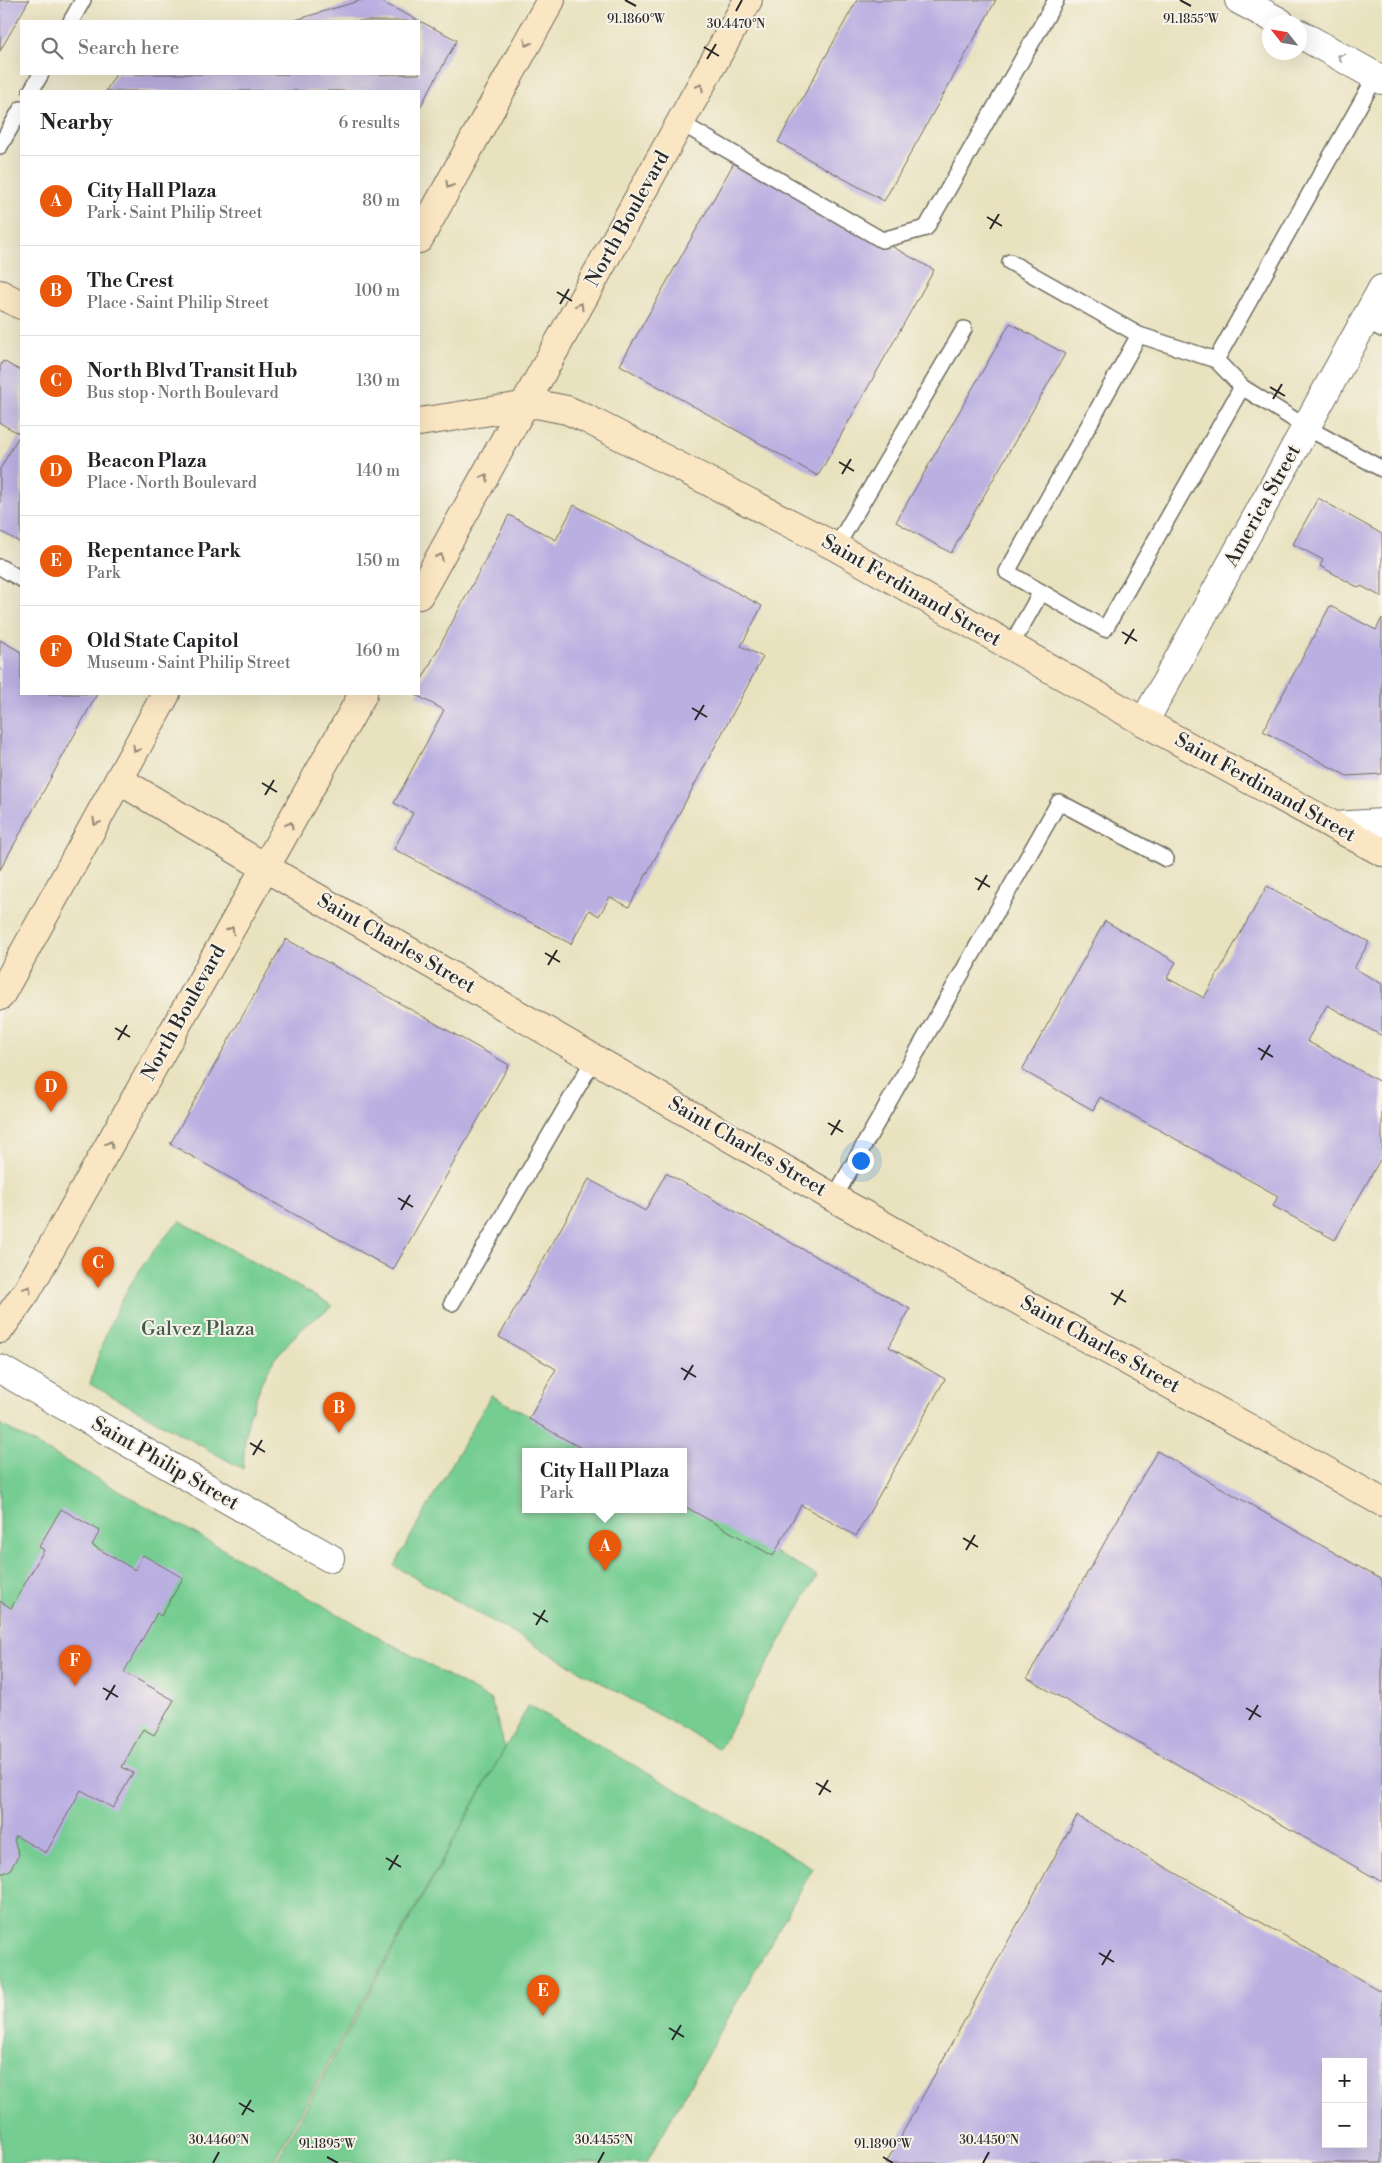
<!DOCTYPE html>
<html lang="en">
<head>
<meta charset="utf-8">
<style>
  :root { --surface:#fff; --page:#f6f6f6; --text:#202124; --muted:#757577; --line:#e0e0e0; --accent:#ea580c }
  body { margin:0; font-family:"Libre Bodoni",serif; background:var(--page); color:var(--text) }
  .controls { position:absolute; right:15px; bottom:15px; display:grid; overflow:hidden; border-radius:0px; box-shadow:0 5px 20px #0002 }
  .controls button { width:45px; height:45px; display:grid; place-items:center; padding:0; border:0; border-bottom:1px solid var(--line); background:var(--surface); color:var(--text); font:25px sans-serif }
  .compass { position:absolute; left:1262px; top:15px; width:45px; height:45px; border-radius:50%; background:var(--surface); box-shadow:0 5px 20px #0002; rotate:301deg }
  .you { position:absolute; left:860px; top:1160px; width:18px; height:18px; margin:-12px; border:4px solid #fff; border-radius:50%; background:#1a73e8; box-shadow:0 0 0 8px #1a73e833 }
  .badge { display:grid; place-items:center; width:32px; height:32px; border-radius:50%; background:var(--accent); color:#fff; font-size:16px; font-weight:700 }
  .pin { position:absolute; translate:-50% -41px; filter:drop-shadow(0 1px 2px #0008) }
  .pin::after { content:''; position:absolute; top:26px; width:18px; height:15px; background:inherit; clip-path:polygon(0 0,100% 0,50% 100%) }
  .popup { position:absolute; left:522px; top:1448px; width:165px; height:65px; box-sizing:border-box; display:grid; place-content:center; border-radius:0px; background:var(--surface); filter:drop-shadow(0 1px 4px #0005); font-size:16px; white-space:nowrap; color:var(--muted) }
  .popup b { font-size:19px; color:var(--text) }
  .popup::after { content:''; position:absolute; left:50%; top:100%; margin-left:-10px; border:10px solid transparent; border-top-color:var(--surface) }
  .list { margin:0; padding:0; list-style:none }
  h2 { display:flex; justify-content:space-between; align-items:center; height:65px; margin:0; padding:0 20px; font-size:21px }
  h2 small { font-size:16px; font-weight:400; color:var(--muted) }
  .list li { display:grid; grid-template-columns:32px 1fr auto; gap:15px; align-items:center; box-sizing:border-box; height:90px; padding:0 20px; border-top:1px solid var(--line) }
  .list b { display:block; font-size:19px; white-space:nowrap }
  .list p { margin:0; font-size:16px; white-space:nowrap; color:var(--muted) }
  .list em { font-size:16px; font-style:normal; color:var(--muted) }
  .icon { flex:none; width:28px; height:28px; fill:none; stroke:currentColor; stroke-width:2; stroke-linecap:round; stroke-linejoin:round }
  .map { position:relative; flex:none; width:1382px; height:2163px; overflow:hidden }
  .search { position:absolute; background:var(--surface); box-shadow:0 5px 20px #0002; left:20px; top:20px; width:400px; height:55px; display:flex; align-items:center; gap:12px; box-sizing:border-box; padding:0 18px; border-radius:0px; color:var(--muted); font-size:19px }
  .panel { position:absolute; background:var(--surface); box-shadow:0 5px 20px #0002; left:20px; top:90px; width:400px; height:605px; border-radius:0px }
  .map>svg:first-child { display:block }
  .green { fill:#75cd92; stroke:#507c5e }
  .building { fill:#baafe1; fill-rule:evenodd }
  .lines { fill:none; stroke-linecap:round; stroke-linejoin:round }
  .lane-casing { stroke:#6e6b5f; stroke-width:18 }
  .street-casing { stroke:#6e6b5f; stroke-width:30 }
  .secondary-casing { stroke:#6e6b5f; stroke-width:30 }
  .lane { stroke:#fff; stroke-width:15 }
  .street { stroke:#fff; stroke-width:28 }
  .secondary { stroke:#fbe6c3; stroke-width:28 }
  .oneway { stroke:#938877 }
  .oneway2 { stroke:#a0a0a0 }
  .ticks { fill:none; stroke:#2b2b2b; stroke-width:2 }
  .labels { text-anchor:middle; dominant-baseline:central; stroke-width:4; stroke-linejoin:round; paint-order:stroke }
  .street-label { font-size:20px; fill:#2b2b2b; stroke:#f7f3e8 }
  .park-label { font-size:20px; fill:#415c4a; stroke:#f7f3e8 }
  .ticks-label { font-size:12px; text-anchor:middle; fill:#2b2b2b; stroke:#f7f3e8; stroke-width:4; stroke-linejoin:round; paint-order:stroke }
</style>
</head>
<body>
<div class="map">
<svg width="1382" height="2163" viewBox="0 0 1382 2163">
  <rect width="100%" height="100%" fill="#f7f3e8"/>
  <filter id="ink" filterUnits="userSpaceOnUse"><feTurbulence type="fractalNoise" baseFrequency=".02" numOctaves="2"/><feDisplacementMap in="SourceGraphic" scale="10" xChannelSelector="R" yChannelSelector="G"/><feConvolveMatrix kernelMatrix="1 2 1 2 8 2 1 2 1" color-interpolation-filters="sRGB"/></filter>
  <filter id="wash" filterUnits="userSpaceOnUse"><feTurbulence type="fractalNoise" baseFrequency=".0096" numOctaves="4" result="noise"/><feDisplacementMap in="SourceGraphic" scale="20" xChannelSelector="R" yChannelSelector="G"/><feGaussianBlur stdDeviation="1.12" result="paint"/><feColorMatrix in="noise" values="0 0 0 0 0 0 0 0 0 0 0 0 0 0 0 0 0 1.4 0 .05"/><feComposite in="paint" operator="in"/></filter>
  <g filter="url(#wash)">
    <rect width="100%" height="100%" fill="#e9e2bf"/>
    <g class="green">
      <path d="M180,1221L333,1306L305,1326L289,1342L275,1358L263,1379L249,1417L245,1439L243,1469L90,1384C107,1319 133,1269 180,1221Z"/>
      <path d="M491,1395L594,1452H526V1510H684V1502L817,1576L719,1749L394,1566Z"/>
      <path d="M0,1424L491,1700L505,1748L272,2163H0Z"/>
      <path d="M529,1705L813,1868L646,2163H275Z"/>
    </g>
    <g id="blocks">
      <g class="building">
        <path d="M0,0H29L0,51Z"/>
        <path d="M362,0H378L457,40L419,109V91H106L116,74H419V21H292Z"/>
        <path d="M857,0H996L884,201L778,142Z"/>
        <path d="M736,159L934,270L818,476L620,365Z"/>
        <path d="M1010,323L1065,354L951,553L896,522Z"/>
        <path d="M3,361L21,371V543L0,531V469L20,434L0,423V367Z"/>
        <path d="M1318,498L1382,534V597L1361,586L1359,588L1320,566L1323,560L1293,544Z"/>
        <path d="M574,505L762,606L741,646L763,657L629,907L610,897L599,916L589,910L571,944L394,849L413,813L394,803L444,710L414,694H419V685L509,515L556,540Z"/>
        <path d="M1330,606L1376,630L1382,618V774L1347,776L1263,731Z"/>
        <path d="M0,640L21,652V694H97L0,870Z"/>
        <path d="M1267,886L1369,942L1354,968L1382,984V1036L1327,1005L1307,1041L1382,1083V1156L1335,1240L1273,1206L1278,1196L1100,1097L1093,1110L1022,1070L1105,921L1176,962L1167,978L1204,998Z"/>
        <path d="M286,939L509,1065L393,1270L170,1144Z"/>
        <path d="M666,1173L910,1309L889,1347L945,1379L856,1536L801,1505L773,1556L684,1506V1452H588L529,1419L556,1369L499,1337L589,1179L645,1211Z"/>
        <path d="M1157,1451L1382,1580V1882L1027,1678Z"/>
        <path d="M61,1509L100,1531L92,1545L135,1570L143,1555L183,1578L161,1616L157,1613L124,1672L174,1700L154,1735L143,1729L122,1767L133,1773L113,1808L81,1790L46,1853L16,1836L14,1840L19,1855L9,1871L0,1874V1601L11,1608L44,1550L39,1547Z"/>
        <path d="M1077,1816L1382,1992V2163H886ZM1326,2062H1363V2144H1326Z"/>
      </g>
    </g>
  </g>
  <g filter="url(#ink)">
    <use href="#blocks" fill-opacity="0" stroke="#6e6b5f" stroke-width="1"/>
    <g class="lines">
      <defs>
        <g id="lane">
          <path d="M71,21L83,0"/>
          <path d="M1376,76L1216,360L1242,387L1306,427L1382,469"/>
          <path d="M31,91L41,74"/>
          <path d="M681,123L882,240L926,228L1056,0"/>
          <path d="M0,146L21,109"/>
          <path d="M1010,262L1139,335L1216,360"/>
          <path d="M1365,320L1382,329"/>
          <path d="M1139,335L1007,572L1105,629L1242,387"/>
          <path d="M836,547L964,329"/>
          <path d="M0,567L21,579"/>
          <path d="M1010,647L1041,592"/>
          <path d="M834,1198L1059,802L1166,859"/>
          <path d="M452,1303L594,1059"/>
        </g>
        <g id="street">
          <path d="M1239,0L1280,22"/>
          <path d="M1300,34L1382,80"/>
          <path d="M1144,722L1382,289"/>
          <path d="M1334,826L1382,823"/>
          <path d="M0,1369L330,1558"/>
        </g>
        <g id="secondary">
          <path d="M419,239L551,0"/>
          <path d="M0,294L21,305"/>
          <path d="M419,422L536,404L567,410L585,418L836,547L1144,722L1382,852"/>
          <path d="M419,595L748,0"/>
          <path d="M119,780L295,885L834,1198L1382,1502"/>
          <path d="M0,996L166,694"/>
          <path d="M0,1329L27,1291L363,694"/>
        </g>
      </defs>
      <use href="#lane" class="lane-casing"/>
      <use href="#street" class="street-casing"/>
      <use href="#secondary" class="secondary-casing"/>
      <use href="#lane" class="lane"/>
      <use href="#street" class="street"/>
      <use href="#secondary" class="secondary"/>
    </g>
    <defs><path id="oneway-chevron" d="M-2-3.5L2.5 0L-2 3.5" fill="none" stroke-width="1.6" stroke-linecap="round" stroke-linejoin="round" transform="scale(1.25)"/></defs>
    <g class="oneway">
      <use href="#oneway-chevron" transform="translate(527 43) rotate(119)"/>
      <use href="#oneway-chevron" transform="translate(700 87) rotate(-61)"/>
      <use href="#oneway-chevron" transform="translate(449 185) rotate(119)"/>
      <use href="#oneway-chevron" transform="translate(580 306) rotate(-61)"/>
      <use href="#oneway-chevron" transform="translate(485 477) rotate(-61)"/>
      <use href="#oneway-chevron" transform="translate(440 557) rotate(-61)"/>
      <use href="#oneway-chevron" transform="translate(136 749) rotate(119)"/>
      <use href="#oneway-chevron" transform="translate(96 822) rotate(119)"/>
      <use href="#oneway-chevron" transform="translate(290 825) rotate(-61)"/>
      <use href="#oneway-chevron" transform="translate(231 930) rotate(-61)"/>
      <use href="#oneway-chevron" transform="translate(110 1144) rotate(-61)"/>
      <use href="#oneway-chevron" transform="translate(28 1289) rotate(-59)"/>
    </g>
    <use class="oneway2" href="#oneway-chevron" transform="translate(1341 57) rotate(-151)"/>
  </g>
  <path class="ticks" d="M625,0L636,6M1180,0L1191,6M736,11L742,0M704,47L719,56M707,59L716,44M987,217L1002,226M990,229L999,214M557,292L572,301M560,304L569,289M1270,387L1285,396M1273,399L1282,384M839,462L854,471M842,474L851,459M1122,632L1137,641M1125,644L1134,629M692,708L707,717M695,720L704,705M262,783L277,792M265,795L274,780M975,878L990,887M978,890L987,875M545,953L560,962M548,965L557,950M115,1028L130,1037M118,1040L127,1025M1258,1048L1273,1057M1261,1060L1270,1045M828,1123L843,1132M831,1135L840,1120M398,1198L413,1207M401,1210L410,1195M1111,1293L1126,1302M1114,1305L1123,1290M681,1368L696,1377M684,1380L693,1365M250,1443L265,1452M253,1455L262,1440M963,1538L978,1547M966,1550L975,1535M533,1613L548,1622M536,1625L545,1610M103,1688L118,1697M106,1700L115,1685M1246,1708L1261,1717M1249,1720L1258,1705M816,1783L831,1792M819,1795L828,1780M386,1858L401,1867M389,1870L398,1855M1099,1953L1114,1962M1102,1965L1111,1950M669,2028L684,2037M672,2040L681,2025M239,2103L254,2112M242,2115L251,2100M327,2157L338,2163M883,2157L893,2163M213,2163L219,2152M598,2163L604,2152M983,2163L989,2152"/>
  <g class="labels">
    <g class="street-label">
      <text transform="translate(628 219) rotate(-61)">North Boulevard</text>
      <text transform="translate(1263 506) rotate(-61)">America Street</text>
      <text transform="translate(911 591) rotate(30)">Saint Ferdinand Street</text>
      <text transform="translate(1265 788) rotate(29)">Saint Ferdinand Street</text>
      <text transform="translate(396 944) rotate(30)">Saint Charles Street</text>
      <text transform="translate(184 1013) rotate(-61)">North Boulevard</text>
      <text transform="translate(747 1147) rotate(30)">Saint Charles Street</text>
      <text transform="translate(1100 1345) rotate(29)">Saint Charles Street</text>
      <text transform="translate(165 1464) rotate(30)">Saint Philip Street</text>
    </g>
    <g class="park-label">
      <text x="198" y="1329">Galvez Plaza</text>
    </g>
  </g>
  <g class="ticks-label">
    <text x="636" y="23">91.1860°W</text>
    <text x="1191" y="23">91.1855°W</text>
    <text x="736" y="28">30.4470°N</text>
    <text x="219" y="2144">30.4460°N</text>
    <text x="604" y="2144">30.4455°N</text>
    <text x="989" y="2144">30.4450°N</text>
    <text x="327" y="2148">91.1895°W</text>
    <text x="883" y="2148">91.1890°W</text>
  </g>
</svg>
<div class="controls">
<button>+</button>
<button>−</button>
</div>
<svg class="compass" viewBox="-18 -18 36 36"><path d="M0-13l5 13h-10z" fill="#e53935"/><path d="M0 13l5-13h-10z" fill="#757577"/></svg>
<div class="you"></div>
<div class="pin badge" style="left:605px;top:1571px">A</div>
<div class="popup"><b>City Hall Plaza</b>Park</div>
<div class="pin badge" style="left:339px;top:1433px">B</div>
<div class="pin badge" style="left:98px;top:1288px">C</div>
<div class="pin badge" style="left:51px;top:1112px">D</div>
<div class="pin badge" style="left:543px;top:2016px">E</div>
<div class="pin badge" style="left:75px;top:1686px">F</div>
<div class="search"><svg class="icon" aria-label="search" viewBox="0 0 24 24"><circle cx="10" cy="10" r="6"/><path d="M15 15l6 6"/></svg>Search here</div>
<section class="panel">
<h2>Nearby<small>6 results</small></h2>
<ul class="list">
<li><span class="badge">A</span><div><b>City Hall Plaza</b><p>Park · Saint Philip Street</p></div><em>80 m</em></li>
<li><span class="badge">B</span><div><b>The Crest</b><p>Place · Saint Philip Street</p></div><em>100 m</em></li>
<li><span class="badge">C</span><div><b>North Blvd Transit Hub</b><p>Bus stop · North Boulevard</p></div><em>130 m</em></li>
<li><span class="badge">D</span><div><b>Beacon Plaza</b><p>Place · North Boulevard</p></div><em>140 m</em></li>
<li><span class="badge">E</span><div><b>Repentance Park</b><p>Park</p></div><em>150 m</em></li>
<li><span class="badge">F</span><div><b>Old State Capitol</b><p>Museum · Saint Philip Street</p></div><em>160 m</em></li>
</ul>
</section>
</div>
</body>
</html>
